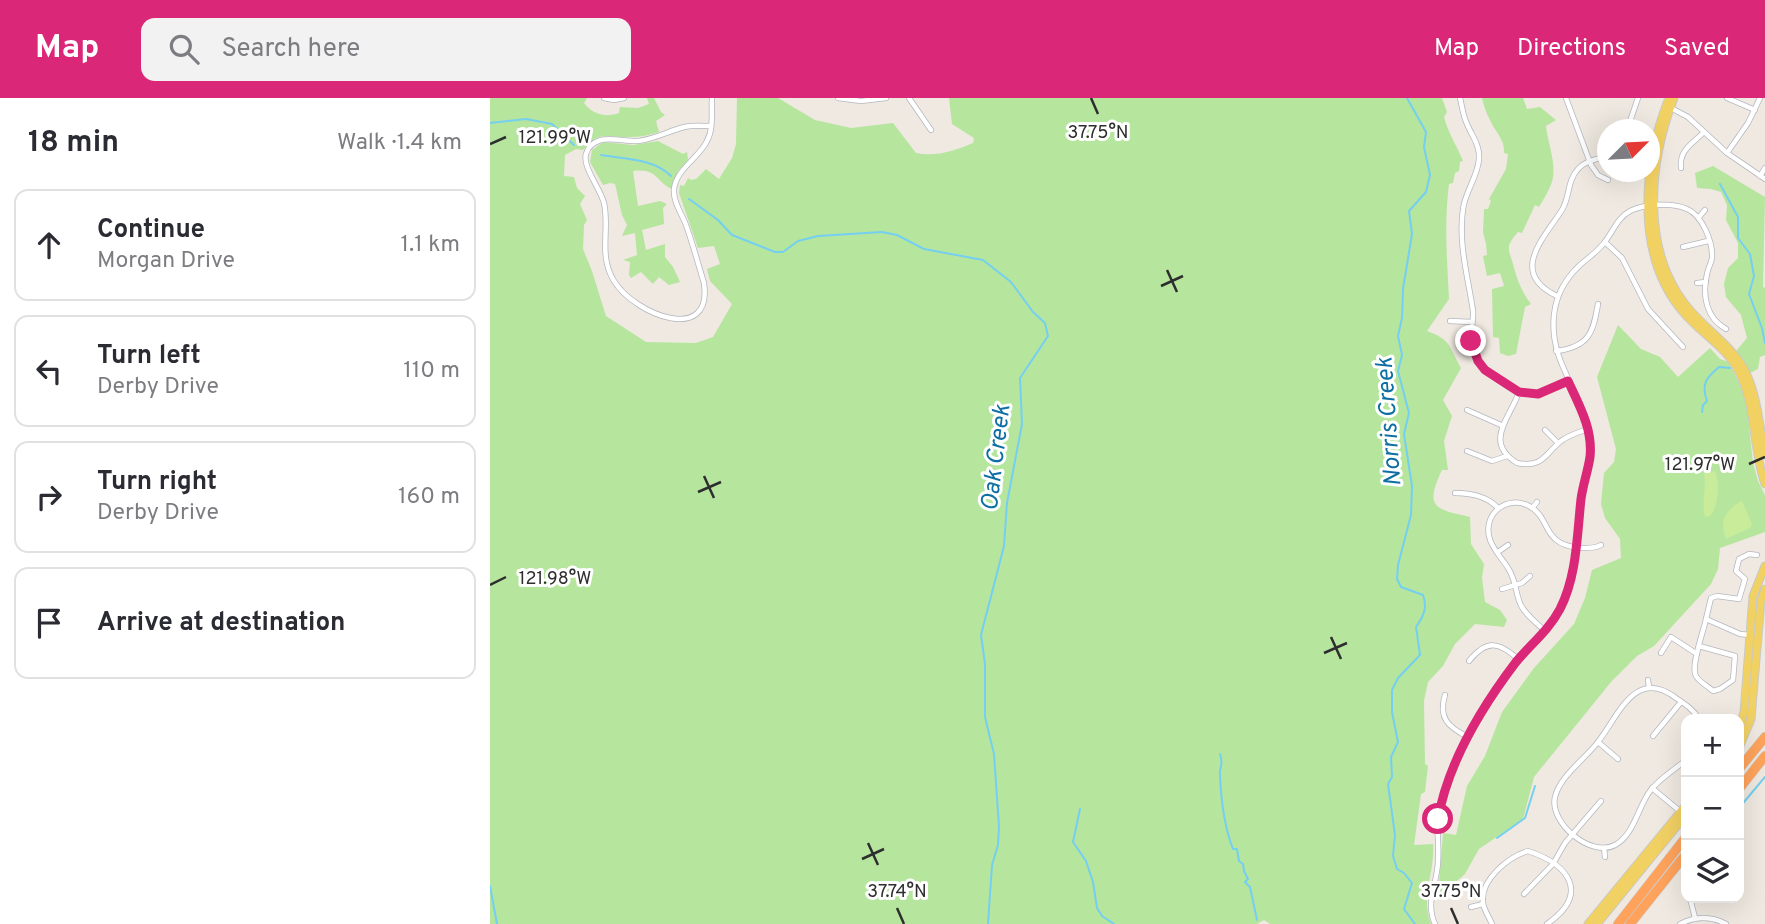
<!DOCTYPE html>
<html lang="en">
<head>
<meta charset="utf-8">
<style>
  :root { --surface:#fff; --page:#f2f2f3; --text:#2b2b33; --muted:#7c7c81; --line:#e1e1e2; --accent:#db2777 }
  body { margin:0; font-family:Overpass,sans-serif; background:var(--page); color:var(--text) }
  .controls { position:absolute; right:21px; bottom:21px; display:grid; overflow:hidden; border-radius:14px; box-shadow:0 7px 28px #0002 }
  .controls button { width:63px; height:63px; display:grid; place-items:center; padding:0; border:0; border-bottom:2px solid var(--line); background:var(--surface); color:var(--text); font:35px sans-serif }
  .compass { position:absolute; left:1107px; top:21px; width:63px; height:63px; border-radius:50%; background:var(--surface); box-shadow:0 7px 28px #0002; rotate:66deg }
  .stop { position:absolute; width:21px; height:21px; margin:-16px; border:5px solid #db2777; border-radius:50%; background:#fff }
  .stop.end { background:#db2777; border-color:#fff; box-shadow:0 2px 7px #0008 }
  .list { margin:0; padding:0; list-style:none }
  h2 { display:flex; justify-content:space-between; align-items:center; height:91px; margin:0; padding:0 28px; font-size:30px }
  h2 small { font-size:23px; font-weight:400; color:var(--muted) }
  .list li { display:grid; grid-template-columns:46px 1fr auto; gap:21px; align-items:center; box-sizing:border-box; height:112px; margin:0 14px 14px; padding:0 14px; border:2px solid var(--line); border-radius:14px }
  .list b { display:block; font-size:26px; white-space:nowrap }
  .list p { margin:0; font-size:23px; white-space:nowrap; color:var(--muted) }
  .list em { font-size:23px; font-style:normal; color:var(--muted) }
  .icon { flex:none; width:38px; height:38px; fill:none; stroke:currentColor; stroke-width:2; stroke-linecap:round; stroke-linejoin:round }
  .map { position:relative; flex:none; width:1275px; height:826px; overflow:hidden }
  header { display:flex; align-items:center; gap:42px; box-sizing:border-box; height:98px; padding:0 35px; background:var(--accent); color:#fff }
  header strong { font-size:33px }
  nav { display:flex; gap:38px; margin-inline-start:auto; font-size:24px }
  .search { width:490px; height:63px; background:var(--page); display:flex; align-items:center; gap:18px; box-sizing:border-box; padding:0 24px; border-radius:14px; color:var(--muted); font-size:26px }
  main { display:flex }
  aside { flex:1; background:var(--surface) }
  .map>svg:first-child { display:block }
  .green { fill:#b6e59e }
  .pitch { fill:#c9ec9a }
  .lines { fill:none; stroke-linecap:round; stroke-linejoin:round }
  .stream { stroke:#75cff0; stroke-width:2 }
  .minor-casing { stroke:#b4b7c1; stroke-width:6 }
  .major-casing { stroke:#c9c9c9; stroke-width:9 }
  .highway-casing { stroke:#c9c9c9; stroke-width:10 }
  .minor { stroke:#fff; stroke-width:4.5 }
  .major { stroke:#f2d163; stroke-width:7 }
  .highway { stroke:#ffa35c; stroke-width:9 }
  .route { stroke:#db2777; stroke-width:9 }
  .ticks { fill:none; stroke:#2e2e2e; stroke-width:2.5 }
  .labels { text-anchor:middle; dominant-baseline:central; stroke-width:6; stroke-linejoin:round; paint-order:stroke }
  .water-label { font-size:24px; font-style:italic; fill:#0d6fa3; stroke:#fff }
  .ticks-label { font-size:18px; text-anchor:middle; fill:#2e2e2e; stroke:#fff; stroke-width:6; stroke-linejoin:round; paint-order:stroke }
</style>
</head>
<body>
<header>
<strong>Map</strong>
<div class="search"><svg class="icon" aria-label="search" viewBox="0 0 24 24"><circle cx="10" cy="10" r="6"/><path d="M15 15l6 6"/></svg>Search here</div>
<nav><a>Map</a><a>Directions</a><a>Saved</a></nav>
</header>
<main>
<aside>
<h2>18 min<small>Walk · 1.4 km</small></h2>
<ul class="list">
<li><svg class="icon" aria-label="ahead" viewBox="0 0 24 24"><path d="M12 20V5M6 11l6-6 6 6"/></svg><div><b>Continue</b><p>Morgan Drive</p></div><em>1.1 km</em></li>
<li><svg class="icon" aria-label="left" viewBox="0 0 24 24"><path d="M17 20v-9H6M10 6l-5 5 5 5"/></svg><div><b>Turn left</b><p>Derby Drive</p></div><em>110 m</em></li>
<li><svg class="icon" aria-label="right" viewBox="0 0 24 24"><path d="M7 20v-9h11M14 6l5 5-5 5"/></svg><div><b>Turn right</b><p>Derby Drive</p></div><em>160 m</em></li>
<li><svg class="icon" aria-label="arrive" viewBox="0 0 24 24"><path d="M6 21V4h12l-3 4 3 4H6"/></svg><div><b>Arrive at destination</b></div></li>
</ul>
</aside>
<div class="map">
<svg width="1275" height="826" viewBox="0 0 1275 826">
  <rect width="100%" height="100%" fill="#efe9e1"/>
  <g class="green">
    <path d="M0,0H97L94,5C102,16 115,20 129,15L130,9L148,10L159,6L157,0H164L171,14L175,17L166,23L169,34C160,37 150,39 140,39C119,40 109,31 93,52L86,51L75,57L74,78L84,79L87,90L95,98L90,106L97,122L94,127L93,151L102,173L116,218L156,244L206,245L223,239L242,206L220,183L217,171L230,166L224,148L208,150L189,95L190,87L194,88L198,80L201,82L206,81L216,71L229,81L242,60L246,46L247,0H288L325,22L361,30L403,25L426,55C446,59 464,53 483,45L484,40L462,26L459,0H952L957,14L954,19C958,35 967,48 973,63L970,64L969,73L965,75L963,85L959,86C954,125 957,162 959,201L937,233C962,242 959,249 971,270L953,302L962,318L954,343L958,372H952C934,410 945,411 980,419L981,446L994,466L992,480L995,504L1010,512L1017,522L1014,529L985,526L965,546L953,568L938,584L934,603L935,666L938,668L935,694L931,696L924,747L943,746C945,777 930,797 941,826H780L774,822L767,826H0Z"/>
    <path d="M992,0H1033L1037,11L1050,9L1066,22L1056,28C1058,48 1069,70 1060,89C1057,96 1053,102 1049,109L1045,107L1032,135L1028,134C1013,151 1020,152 1024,170C1028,184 1032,194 1041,206L1035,209L1026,256L1018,258L1010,255L1009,240L1003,239L1002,191L1014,188L1010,175L997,178L993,158L997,157L996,146L993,134L994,111H998L1001,103L999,101L1016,71L1018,56L1014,55C1015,41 1005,34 1000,22C996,15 994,8 992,0Z"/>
    <path d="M168,43L193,56L197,54L198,62L188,73L182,91C165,84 169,70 143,73L148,108L170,103L177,106L173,110L174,126L152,132L156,152L175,146V159L183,169L190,184L179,187L169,179L163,186L151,174L141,180L139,177L140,164L133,162L147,157L145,135L132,138L137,127L132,117L125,86L120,85L113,87L100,64L102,52L113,44L143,47Z"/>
    <path d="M1223,68L1275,99L1273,189L1275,190V257L1270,259L1268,271L1260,275L1246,253L1257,240L1251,217L1236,199L1234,186L1238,170L1248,160V145L1236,122L1237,107L1231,94L1221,91L1207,90L1205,75Z"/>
    <path d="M1128,227L1151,251L1170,259L1188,279L1220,250L1230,261L1239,264L1256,300L1263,365L1268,383L1275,397V434L1230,450L1228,471L1221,486L1164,548L1147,558L1121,584L1044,679L1033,721L989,751L975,776L948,799L953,735L966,737L977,688L995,658L1012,614L1044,570L1084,526L1095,500L1102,472L1131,460L1130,441L1115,420L1111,406L1114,375L1124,364L1126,351L1107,279Z"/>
  </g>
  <g class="pitch">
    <path d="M1225,373C1230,385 1229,407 1220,418L1215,419C1211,405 1217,390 1214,375Z"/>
    <path d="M1252,403L1262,426L1260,430L1236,441C1229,424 1235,411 1252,403Z"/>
  </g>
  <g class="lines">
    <g class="stream">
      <path d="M917,0L936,34L934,49L940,77L936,94L919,113L922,136L913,191L912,220L908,238L912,257L908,273L919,315L914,336L922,388L921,417L908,467L907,481L911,489L933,497C938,510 933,519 926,529L930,557L908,580L902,592V614L908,644L901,659L902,679L898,686L905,737L903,758L907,771L914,775L922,785L914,811L925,826"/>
      <path d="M0,25L36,21L62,26L84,47"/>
      <path d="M111,57C134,61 163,60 181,78"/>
      <path d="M1230,86L1248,119V140L1260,156L1264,178L1259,196L1272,230L1275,245"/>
      <path d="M199,101L228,122L242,137L285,154H293L308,143L328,138L392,134L407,137L434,151L493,162L521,184L543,214L555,225L558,238L530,280L532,326L517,405L514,448L491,537L495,566V619L504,656L509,729L508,747L502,767L498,826"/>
      <path d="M1212,314L1213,307L1217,303C1211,286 1216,280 1229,269L1240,270"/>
      <path d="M730,656C734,667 729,669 730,677C731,702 734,728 743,751H747L749,763L753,766L754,773L758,781L755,784L760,789L767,822"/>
      <path d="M1249,710L1275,679"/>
      <path d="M590,711L583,744L596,763L603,784L607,810L612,818L624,826"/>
      <path d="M1007,740L1035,720L1045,688"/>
      <path d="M0,788L7,826"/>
    </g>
    <defs>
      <g id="minor">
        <path d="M114,0L124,2L134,0"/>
        <path d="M348,0L371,3L396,0"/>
        <path d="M419,0L441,32"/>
        <path d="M970,0C972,8 973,18 977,26C982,38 990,47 989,61C988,78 975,94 973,111C968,146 978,179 983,213C984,225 979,237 982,250C988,271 1025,300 1048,296C1058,294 1069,287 1078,283"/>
        <path d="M1076,0L1101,67L1108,77L1118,82"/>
        <path d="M1237,0L1265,12"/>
        <path d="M1181,10L1198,19L1237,55L1275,81"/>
        <path d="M221,28C212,28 203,27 194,29C179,33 165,41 148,43C136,44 122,39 111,42C104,44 98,48 96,56C92,68 110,90 114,105C120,132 108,157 124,183C145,217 223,247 214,185C208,166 203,146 196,127C192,116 183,104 184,92C185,72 209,60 217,43C224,30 221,14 222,0"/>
        <path d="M1137,32L1148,0"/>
        <path d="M1237,55L1258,25L1270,0"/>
        <path d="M1191,70C1189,52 1202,46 1213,35"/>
        <path d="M1270,78L1275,70"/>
        <path d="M1209,119L1215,112"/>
        <path d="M1115,144L1132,160L1158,211L1193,249"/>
        <path d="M1193,149L1218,143"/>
        <path d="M1207,185L1216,184"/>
        <path d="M1067,198C1018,175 1054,140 1072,112C1080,99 1077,83 1088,71C1096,62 1107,62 1118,57"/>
        <path d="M960,223L982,224"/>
        <path d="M1066,253C1099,249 1103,235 1108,206"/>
        <path d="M1029,294C1020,320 993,344 1027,365C1053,370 1054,357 1071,343C1079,337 1089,334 1098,331"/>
        <path d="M977,312L1011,327"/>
        <path d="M1055,332L1068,345"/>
        <path d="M977,353L1002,363L1017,358"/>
        <path d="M965,395C980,395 997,398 1008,410"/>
        <path d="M1043,409L1047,404"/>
        <path d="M1008,454L1018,447"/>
        <path d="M1012,491L1032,485L1040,478"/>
        <path d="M1055,533C1047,525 1034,516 1030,505C1025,493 1026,482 1018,470C1012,460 1001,450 999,438C994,414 1018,397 1039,408C1062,420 1050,446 1090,450C1098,450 1104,451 1111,447"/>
        <path d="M1260,537L1250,536L1216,521L1221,500L1227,498L1249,501L1255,481L1246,473L1249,461L1259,456L1267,457"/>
        <path d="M1209,548L1245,558L1243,582L1230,591L1223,593C1218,588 1209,584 1206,578C1200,569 1214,532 1216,521"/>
        <path d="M1171,555L1181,539L1207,556"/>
        <path d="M979,563C997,541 1009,544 1028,561"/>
        <path d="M1158,582L1159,589"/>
        <path d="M955,597C948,620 958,629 978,639"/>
        <path d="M1163,638L1191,604"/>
        <path d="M1108,644L1128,661"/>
        <path d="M1196,662C1184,672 1169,681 1160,693C1148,709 1144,737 1125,747C1101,760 1059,725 1065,699C1070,678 1095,661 1108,644C1129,617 1145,569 1186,600C1195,606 1204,612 1209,621"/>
        <path d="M1162,690L1191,714"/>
        <path d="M1114,750L1115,759"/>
        <path d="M1034,796L1063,766L1075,745L1111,703"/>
        <path d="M1200,800L1205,820"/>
        <path d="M981,809L993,806"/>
        <path d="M945,826C935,804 947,787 948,764C949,750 947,736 948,722C954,670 995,602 1028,562C1045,541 1065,525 1075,499C1088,467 1088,429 1092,395C1095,373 1103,354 1099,332C1090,291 1059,263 1064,217C1066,197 1076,180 1090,167C1098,160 1107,154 1114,145C1123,134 1127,120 1140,113C1154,106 1183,104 1197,111C1212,117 1223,144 1222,160C1221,166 1218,170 1217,176C1212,197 1216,220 1236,231"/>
        <path d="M1002,826C999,819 994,812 993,805C990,781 1019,759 1038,753C1080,767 1100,796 1057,826"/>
        <path d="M1190,826C1206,818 1221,818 1236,826"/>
      </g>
      <g id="major">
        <path d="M1179,0C1153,65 1144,157 1193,214C1210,235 1235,248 1248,272C1267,308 1262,349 1275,386"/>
        <path d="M1184,0C1159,64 1151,149 1195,206C1212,229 1238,244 1253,269C1268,296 1269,328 1275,357"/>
        <path d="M1249,633L1254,614L1263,498L1275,468"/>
        <path d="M1249,650L1261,621L1271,503L1275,491"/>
        <path d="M1098,826L1196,707"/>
        <path d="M1107,826L1196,717"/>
      </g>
      <g id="highway">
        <path d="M1249,671L1275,639"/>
        <path d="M1249,691L1275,658"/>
        <path d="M1128,826L1196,739"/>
        <path d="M1140,826L1196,756"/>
      </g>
    </defs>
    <use href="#minor" class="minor-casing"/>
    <use href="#major" class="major-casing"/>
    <use href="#highway" class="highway-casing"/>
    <use href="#minor" class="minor"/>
    <use href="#major" class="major"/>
    <use href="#highway" class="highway"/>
  </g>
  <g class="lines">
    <path class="route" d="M948,721C958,664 991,610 1026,564C1041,546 1059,532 1070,511C1087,478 1087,437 1091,401C1093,386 1098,373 1100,359C1103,331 1089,307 1078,283L1048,296L1029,294L995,272L988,263L981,243"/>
  </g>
  <path class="ticks" d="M601,0L608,16M0,46L16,39M677,172L687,194M671,188L693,178M1259,366L1275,359M214,378L224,400M208,394L231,384M0,487L16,479M841,539L851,561M834,555L857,545M378,745L388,767M372,761L394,751M407,810L414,826M961,810L968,826"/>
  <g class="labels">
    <g class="water-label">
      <text transform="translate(900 324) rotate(-94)">Norris Creek</text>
      <text transform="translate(507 360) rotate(-83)">Oak Creek</text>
    </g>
  </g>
  <g class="ticks-label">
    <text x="608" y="40">37.75°N</text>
    <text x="65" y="45">121.99°W</text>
    <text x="1210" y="372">121.97°W</text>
    <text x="65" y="486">121.98°W</text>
    <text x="407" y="799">37.74°N</text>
    <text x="961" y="799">37.75°N</text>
  </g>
</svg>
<div class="controls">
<button>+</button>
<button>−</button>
<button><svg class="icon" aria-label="layers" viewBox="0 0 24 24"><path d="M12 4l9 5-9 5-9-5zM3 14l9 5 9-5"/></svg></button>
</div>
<svg class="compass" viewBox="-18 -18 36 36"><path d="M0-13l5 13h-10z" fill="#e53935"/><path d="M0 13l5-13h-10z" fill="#7c7c81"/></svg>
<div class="stop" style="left:948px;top:721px"></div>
<div class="stop end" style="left:981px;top:243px"></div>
</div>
</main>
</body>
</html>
